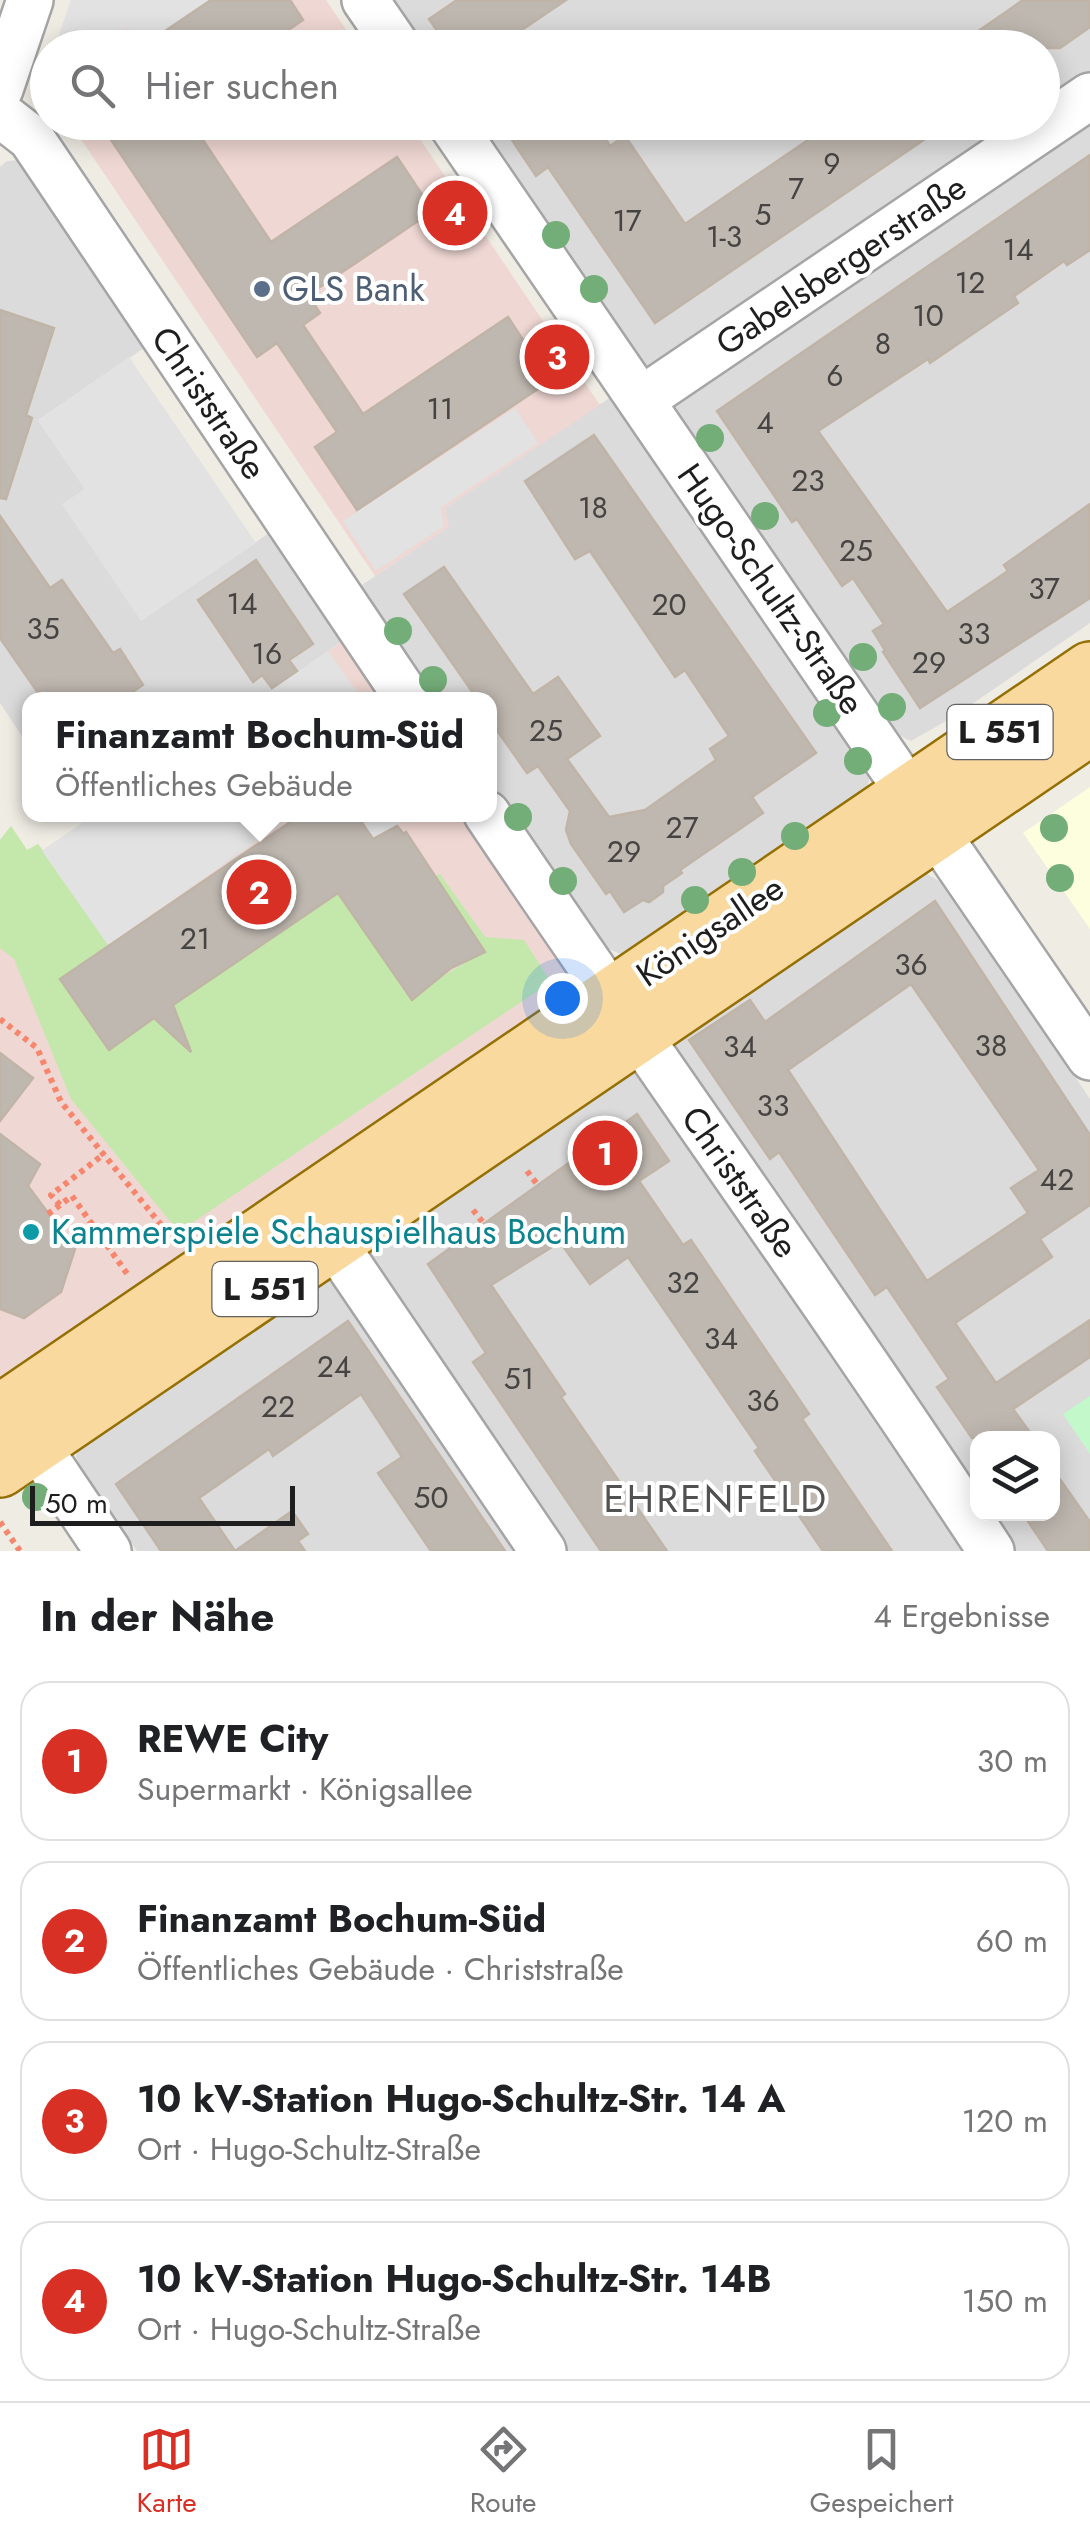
<!DOCTYPE html>
<html lang="de">
<head>
<meta charset="utf-8">
<style>
  :root { --surface:#fff; --page:#f2f2f2; --text:#202124; --muted:#757577; --line:#e0e0e0; --accent:#d93025 }
  body { margin:0; font-family:Jost,sans-serif; background:var(--page); color:var(--text) }
  .controls { position:absolute; right:30px; bottom:30px; display:grid; overflow:hidden; border-radius:20px; box-shadow:0 5px 25px #0003 }
  .controls button { width:90px; height:90px; display:grid; place-items:center; padding:0; border:0; border-bottom:2px solid var(--line); background:var(--surface); color:var(--text); font:50px sans-serif }
  .scale { position:absolute; left:30px; bottom:25px; width:265px; box-sizing:border-box; padding-left:10px; border:5px solid #1e1e1e; border-top:0; font-size:28px; line-height:35px; white-space:nowrap; color:#1e1e1e; -webkit-text-stroke:8px #fff; paint-order:stroke }
  .you { position:absolute; left:562px; top:998px; width:35px; height:35px; margin:-25px; border:8px solid #fff; border-radius:50%; background:#1a73e8; box-shadow:0 0 0 15px #1a73e833 }
  .badge { display:grid; place-items:center; width:65px; height:65px; border-radius:50%; background:var(--accent); color:#fff; font-size:32px; font-weight:700 }
  .pin { position:absolute; translate:-50% -50%; border:5px solid #fff; box-shadow:0 2px 10px #0006 }
  .popup { position:absolute; left:22px; top:692px; width:475px; height:130px; box-sizing:border-box; display:grid; place-content:center; border-radius:20px; background:var(--surface); filter:drop-shadow(0 2px 8px #0005); font-size:32px; white-space:nowrap; color:var(--muted) }
  .popup b { font-size:38px; color:var(--text) }
  .popup::after { content:''; position:absolute; left:50%; top:100%; margin-left:-20px; border:20px solid transparent; border-top-color:var(--surface) }
  .list { margin:0; padding:0; list-style:none }
  h2 { display:flex; justify-content:space-between; align-items:center; height:130px; margin:0; padding:0 40px; font-size:42px }
  h2 small { font-size:32px; font-weight:400; color:var(--muted) }
  .list li { display:grid; grid-template-columns:65px 1fr auto; gap:30px; align-items:center; box-sizing:border-box; height:160px; margin:0 20px 20px; padding:0 20px; border:2px solid var(--line); border-radius:30px }
  .list b { display:block; font-size:38px; white-space:nowrap }
  .list p { margin:0; font-size:32px; white-space:nowrap; color:var(--muted) }
  .list em { font-size:32px; font-style:normal; color:var(--muted) }
  .icon { flex:none; width:55px; height:55px; fill:none; stroke:currentColor; stroke-width:2; stroke-linecap:round; stroke-linejoin:round }
  .map { position:relative; flex:none; width:1090px; height:1551px; overflow:hidden }
  .search { position:absolute; background:var(--surface); box-shadow:0 5px 25px #0003; left:30px; right:30px; top:30px; height:110px; display:flex; align-items:center; gap:25px; box-sizing:border-box; padding:0 35px; border-radius:55px; color:var(--muted); font-size:38px }
  .sheet { height:850px; background:var(--surface) }
  nav { display:flex; justify-content:space-around; align-items:center; box-sizing:border-box; height:140px; border-top:2px solid var(--line); background:var(--surface); font-size:28px; color:var(--muted) }
  nav a { display:grid; justify-items:center; gap:5px }
  nav .on { color:var(--accent) }
  .map>svg:first-child { display:block }
  .residential { fill:#dcdbdb; fill-rule:evenodd }
  .commercial { fill:#efd7d3 }
  .education { fill:#fcfedd }
  .grass { fill:#c4e8ab }
  .park { fill:#c2f8ca }
  .parking { fill:#e2e2e2 }
  .building { fill:#bfb8b0; stroke:#c0b4a7; stroke-width:2.5; fill-rule:evenodd }
  .lines { fill:none; stroke-linecap:round; stroke-linejoin:round }
  .minor-casing { stroke:#a5a5a5; stroke-width:50 }
  .major-casing { stroke:#946f04; stroke-width:60 }
  .path { stroke:#f6866d; stroke-width:6; stroke-dasharray:5 5; stroke-linecap:butt }
  .minor { stroke:#fff; stroke-width:45 }
  .major { stroke:#f9d99e; stroke-width:55 }
  .tree { fill:#73ad78 }
  .service-dot { fill:#5c6f8a; stroke:#fff; stroke-width:4 }
  .culture-dot { fill:#0f9aa8; stroke:#fff; stroke-width:4 }
  .labels { text-anchor:middle; dominant-baseline:central; stroke-width:8; stroke-linejoin:round; paint-order:stroke }
  .number-label { font-size:30px; fill:#464442 }
  .shield { fill:#fff; stroke:#626262; stroke-width:2.5 }
  .shield-label { font-size:32px; font-weight:bold; fill:#1e1e1e }
  .street-label { font-size:35px; fill:#1e1e1e; stroke:#fff }
  .service-label { font-size:35px; fill:#4e5e75; stroke:#fff; text-anchor:start }
  .culture-label { font-size:35px; fill:#0d838f; stroke:#fff; text-anchor:start }
  .neighbourhood-label { font-size:38px; letter-spacing:2.5px; fill:#515151; stroke:#fff }
</style>
</head>
<body>
<div class="map">
<svg width="1090" height="1551" viewBox="0 0 1090 1551">
  <rect width="100%" height="100%" fill="#efece4"/>
  <g class="residential">
    <path d="M388,0H1090V623L953,717L911,741L895,733L473,123L1042,122V48L421,47Z"/>
    <path d="M24,160L147,346L38,420L85,489L63,505L142,620L272,531L344,640L259,699L29,700V747L0,703V167L7,161Z"/>
    <path d="M614,395L866,766L869,780L867,791L623,955L604,947L597,938L489,779V700L435,699L359,587L448,527L445,508Z"/>
    <path d="M925,873L941,882L953,895L1090,1099V1551H137L79,1465L76,1456L77,1447L912,874ZM978,1438H1052V1514H978Z"/>
  </g>
  <g class="commercial">
    <path d="M71,0H326L358,47L55,48Z"/>
    <path d="M70,123H409L600,405L445,508L449,527L375,576Z"/>
    <path d="M344,640L385,700H259Z"/>
    <path d="M94,815H465L558,950L571,988L563,1010L0,1392V840L11,826L27,850L38,844L43,850Z"/>
  </g>
  <path class="education" d="M1090,787V929L1023,833Z"/>
  <path class="grass" d="M11,826L27,850L38,844L108,945L61,979L109,1049L154,1018L177,1017L173,1005L340,892L405,993C434,985 458,965 485,952L436,876L440,874L485,937L524,940L549,979L542,988L186,1227H178L169,1220L71,1099L14,959L0,948V840Z"/>
  <path class="park" d="M1090,1396V1454L1063,1414Z"/>
  <g class="parking">
    <path d="M71,0H211L140,47L127,28L98,47H55Z"/>
    <path d="M129,357L256,543L141,621L62,504L85,489L38,420Z"/>
    <path d="M515,408L538,443L441,507L444,526L376,571L343,521Z"/>
    <path d="M328,651L362,699H259Z"/>
    <path d="M94,815V814L295,815L108,945L42,851Z"/>
    <path d="M356,815H412L374,841Z"/>
  </g>
  <g class="building">
    <path d="M211,0H290L303,20L262,48H140Z"/>
    <path d="M457,0H566L495,48H449L429,19Z"/>
    <path d="M1023,0H1090V27L1060,48H954Z"/>
    <path d="M99,122H191L271,242L397,157L433,211L308,295L320,313L303,325L363,414L508,317L550,381L357,510L315,447L337,432L277,343L257,357Z"/>
    <path d="M500,122H595L610,146L625,136L685,224L811,138L800,122H950L655,323L548,167L536,176Z"/>
    <path d="M1090,155V250L1067,265L1064,261L1014,296L1018,303L930,363L928,359L818,431L947,612L1008,571L1004,565L1090,504V598L920,708L883,652L885,650L873,631L884,624L853,578L842,586L797,519L792,522L717,411Z"/>
    <path d="M0,310L54,328L26,415L32,418L6,499L0,498Z"/>
    <path d="M594,435L816,753L752,797L763,813L680,870L682,873L663,886V892L649,902L643,900L624,912L610,891L606,894L571,844L566,830L570,811L538,766L527,773L492,723L489,700H478L404,594L444,567L533,694L558,677L600,736L567,759L609,817L645,810L716,760L710,749L729,736L685,670L675,677L590,551L575,559L525,481Z"/>
    <path d="M0,516L50,588L62,580L113,653L120,649L143,685L120,700H43L0,638Z"/>
    <path d="M256,560L313,644L289,660L297,671L272,688L262,675L253,682L198,600Z"/>
    <path d="M302,814H356L373,839L397,826L404,834L406,832L485,952L451,968L412,1000L338,893L173,1005L191,1052L154,1018L109,1050L60,979Z"/>
    <path d="M935,901L1090,1135V1205L1040,1239L1052,1257L955,1323L996,1383L1090,1320V1357L1013,1409L1034,1438H972L937,1387L949,1379L887,1287L875,1295L779,1152L770,1159L689,1040L750,1000L765,1022ZM911,984L1039,1170L1011,1188L1028,1213L927,1281L788,1070Z"/>
    <path d="M0,1053L33,1078L0,1121Z"/>
    <path d="M637,1114L669,1161L639,1181L683,1245L691,1240L809,1414L802,1419L892,1551H823L755,1451L759,1448L628,1257L590,1284L560,1242L491,1285L565,1394L561,1397L667,1551H601L473,1362L486,1353L428,1264Z"/>
    <path d="M0,1134L40,1164L28,1186L75,1249L61,1292L24,1318L0,1309Z"/>
    <path d="M348,1321L505,1551H431L378,1473L402,1457L361,1394L273,1456L269,1449L199,1498L235,1551L292,1511L308,1534L298,1541L305,1551H161L116,1484Z"/>
    <path d="M1052,1468L1090,1522V1551H1048L1023,1514H1052Z"/>
  </g>
  <g class="lines">
    <defs>
      <g id="minor">
        <path d="M365,0L398,48"/>
        <path d="M0,89L30,0"/>
        <path d="M0,114L31,138L409,700"/>
        <path d="M450,122L1090,1057"/>
        <path d="M641,400L1090,96"/>
        <path d="M487,814C653,1061 828,1302 991,1551"/>
        <path d="M334,1243L543,1551"/>
        <path d="M36,1444L108,1551"/>
      </g>
      <g id="major">
        <path d="M0,1413L1090,670"/>
        <path d="M0,1469L1090,727"/>
      </g>
    </defs>
    <use href="#minor" class="minor-casing"/>
    <use href="#major" class="major-casing"/>
    <g class="path">
      <path d="M0,1019L37,1048L61,1102L175,1242"/>
      <path d="M527,1171L537,1184"/>
      <path d="M60,1205L51,1195L104,1154"/>
      <path d="M473,1210L485,1225"/>
      <path d="M48,1214L72,1196L128,1275"/>
      <path d="M0,1522L20,1551"/>
    </g>
    <use href="#minor" class="minor"/>
    <use href="#major" class="major"/>
  </g>
  <g class="tree">
    <circle cx="556" cy="235" r="14"/>
    <circle cx="594" cy="289" r="14"/>
    <circle cx="710" cy="438" r="14"/>
    <circle cx="765" cy="516" r="14"/>
    <circle cx="398" cy="631" r="14"/>
    <circle cx="863" cy="657" r="14"/>
    <circle cx="433" cy="680" r="14"/>
    <circle cx="892" cy="707" r="14"/>
    <circle cx="827" cy="713" r="14"/>
    <circle cx="858" cy="761" r="14"/>
    <circle cx="518" cy="817" r="14"/>
    <circle cx="1054" cy="828" r="14"/>
    <circle cx="795" cy="836" r="14"/>
    <circle cx="742" cy="872" r="14"/>
    <circle cx="1060" cy="878" r="14"/>
    <circle cx="563" cy="881" r="14"/>
    <circle cx="695" cy="900" r="14"/>
    <circle cx="36" cy="1497" r="14"/>
  </g>
  <circle class="service-dot" cx="262" cy="289" r="10"/>
  <circle class="culture-dot" cx="31" cy="1232" r="10"/>
  <g class="labels">
    <g class="number-label">
      <text x="832" y="163">9</text>
      <text x="796" y="188">7</text>
      <text x="763" y="214">5</text>
      <text x="627" y="220">17</text>
      <text x="724" y="236">1-3</text>
      <text x="1018" y="249">14</text>
      <text x="970" y="282">12</text>
      <text x="928" y="315">10</text>
      <text x="883" y="343">8</text>
      <text x="835" y="375">6</text>
      <text x="440" y="408">11</text>
      <text x="765" y="422">4</text>
      <text x="808" y="480">23</text>
      <text x="593" y="507">18</text>
      <text x="856" y="550">25</text>
      <text x="1044" y="588">37</text>
      <text x="242" y="603">14</text>
      <text x="669" y="604">20</text>
      <text x="43" y="628">35</text>
      <text x="974" y="633">33</text>
      <text x="267" y="653">16</text>
      <text x="929" y="662">29</text>
      <text x="546" y="730">25</text>
      <text x="682" y="827">27</text>
      <text x="624" y="851">29</text>
      <text x="195" y="938">21</text>
      <text x="911" y="964">36</text>
      <text x="991" y="1045">38</text>
      <text x="740" y="1046">34</text>
      <text x="773" y="1105">33</text>
      <text x="1057" y="1179">42</text>
      <text x="683" y="1282">32</text>
      <text x="721" y="1338">34</text>
      <text x="334" y="1366">24</text>
      <text x="519" y="1378">51</text>
      <text x="763" y="1400">36</text>
      <text x="278" y="1406">22</text>
      <text x="431" y="1497">50</text>
    </g>
    <g class="shield">
      <rect x="947.5" y="705" width="105" height="54" rx="8"/>
      <rect x="212.5" y="1262" width="105" height="54" rx="8"/>
    </g>
    <g class="shield-label">
      <text x="1000" y="732">L 551</text>
      <text x="265" y="1289">L 551</text>
    </g>
    <g class="street-label">
      <text transform="translate(841 265) rotate(-34)">Gabelsbergerstraße</text>
      <text transform="translate(209 403) rotate(56)">Christstraße</text>
      <text transform="translate(771 589) rotate(55)">Hugo-Schultz-Straße</text>
      <text transform="translate(710 931) rotate(-34)">Königsallee</text>
      <text transform="translate(740 1182) rotate(55)">Christstraße</text>
    </g>
    <g class="service-label">
      <text x="282" y="289">GLS Bank</text>
    </g>
    <g class="culture-label">
      <text x="51" y="1232">Kammerspiele Schauspielhaus Bochum</text>
    </g>
    <g class="neighbourhood-label">
      <text x="716" y="1498">EHRENFELD</text>
    </g>
  </g>
</svg>
<div class="controls">
<button><svg class="icon" aria-label="layers" viewBox="0 0 24 24"><path d="M12 4l9 5-9 5-9-5zM3 14l9 5 9-5"/></svg></button>
</div>
<div class="scale">50 m</div>
<div class="you"></div>
<div class="pin badge" style="left:605px;top:1153px">1</div>
<div class="pin badge" style="left:259px;top:892px">2</div>
<div class="popup"><b>Finanzamt Bochum-Süd</b>Öffentliches Gebäude</div>
<div class="pin badge" style="left:557px;top:357px">3</div>
<div class="pin badge" style="left:455px;top:213px">4</div>
<div class="search"><svg class="icon" aria-label="search" viewBox="0 0 24 24"><circle cx="10" cy="10" r="6"/><path d="M15 15l6 6"/></svg>Hier suchen</div>
</div>
<section class="sheet">
<h2>In der Nähe<small>4 Ergebnisse</small></h2>
<ul class="list">
<li><span class="badge">1</span><div><b>REWE City</b><p>Supermarkt · Königsallee</p></div><em>30 m</em></li>
<li><span class="badge">2</span><div><b>Finanzamt Bochum-Süd</b><p>Öffentliches Gebäude · Christstraße</p></div><em>60 m</em></li>
<li><span class="badge">3</span><div><b>10 kV-Station Hugo-Schultz-Str. 14 A</b><p>Ort · Hugo-Schultz-Straße</p></div><em>120 m</em></li>
<li><span class="badge">4</span><div><b>10 kV-Station Hugo-Schultz-Str. 14B</b><p>Ort · Hugo-Schultz-Straße</p></div><em>150 m</em></li>
</ul>
</section>
<nav>
<a class="on"><svg class="icon" aria-label="map" viewBox="0 0 24 24"><path d="M3 6l6-2 6 2 6-2v14l-6 2-6-2-6 2zM9 4v14M15 6v14"/></svg>Karte</a>
<a><svg class="icon" aria-label="directions" viewBox="0 0 24 24"><path d="M12 3l9 9-9 9-9-9zM9 14v-3h6M13 9l2 2-2 2"/></svg>Route</a>
<a><svg class="icon" aria-label="saved" viewBox="0 0 24 24"><path d="M7 4h10v16l-5-4-5 4z"/></svg>Gespeichert</a>
</nav>
</body>
</html>
